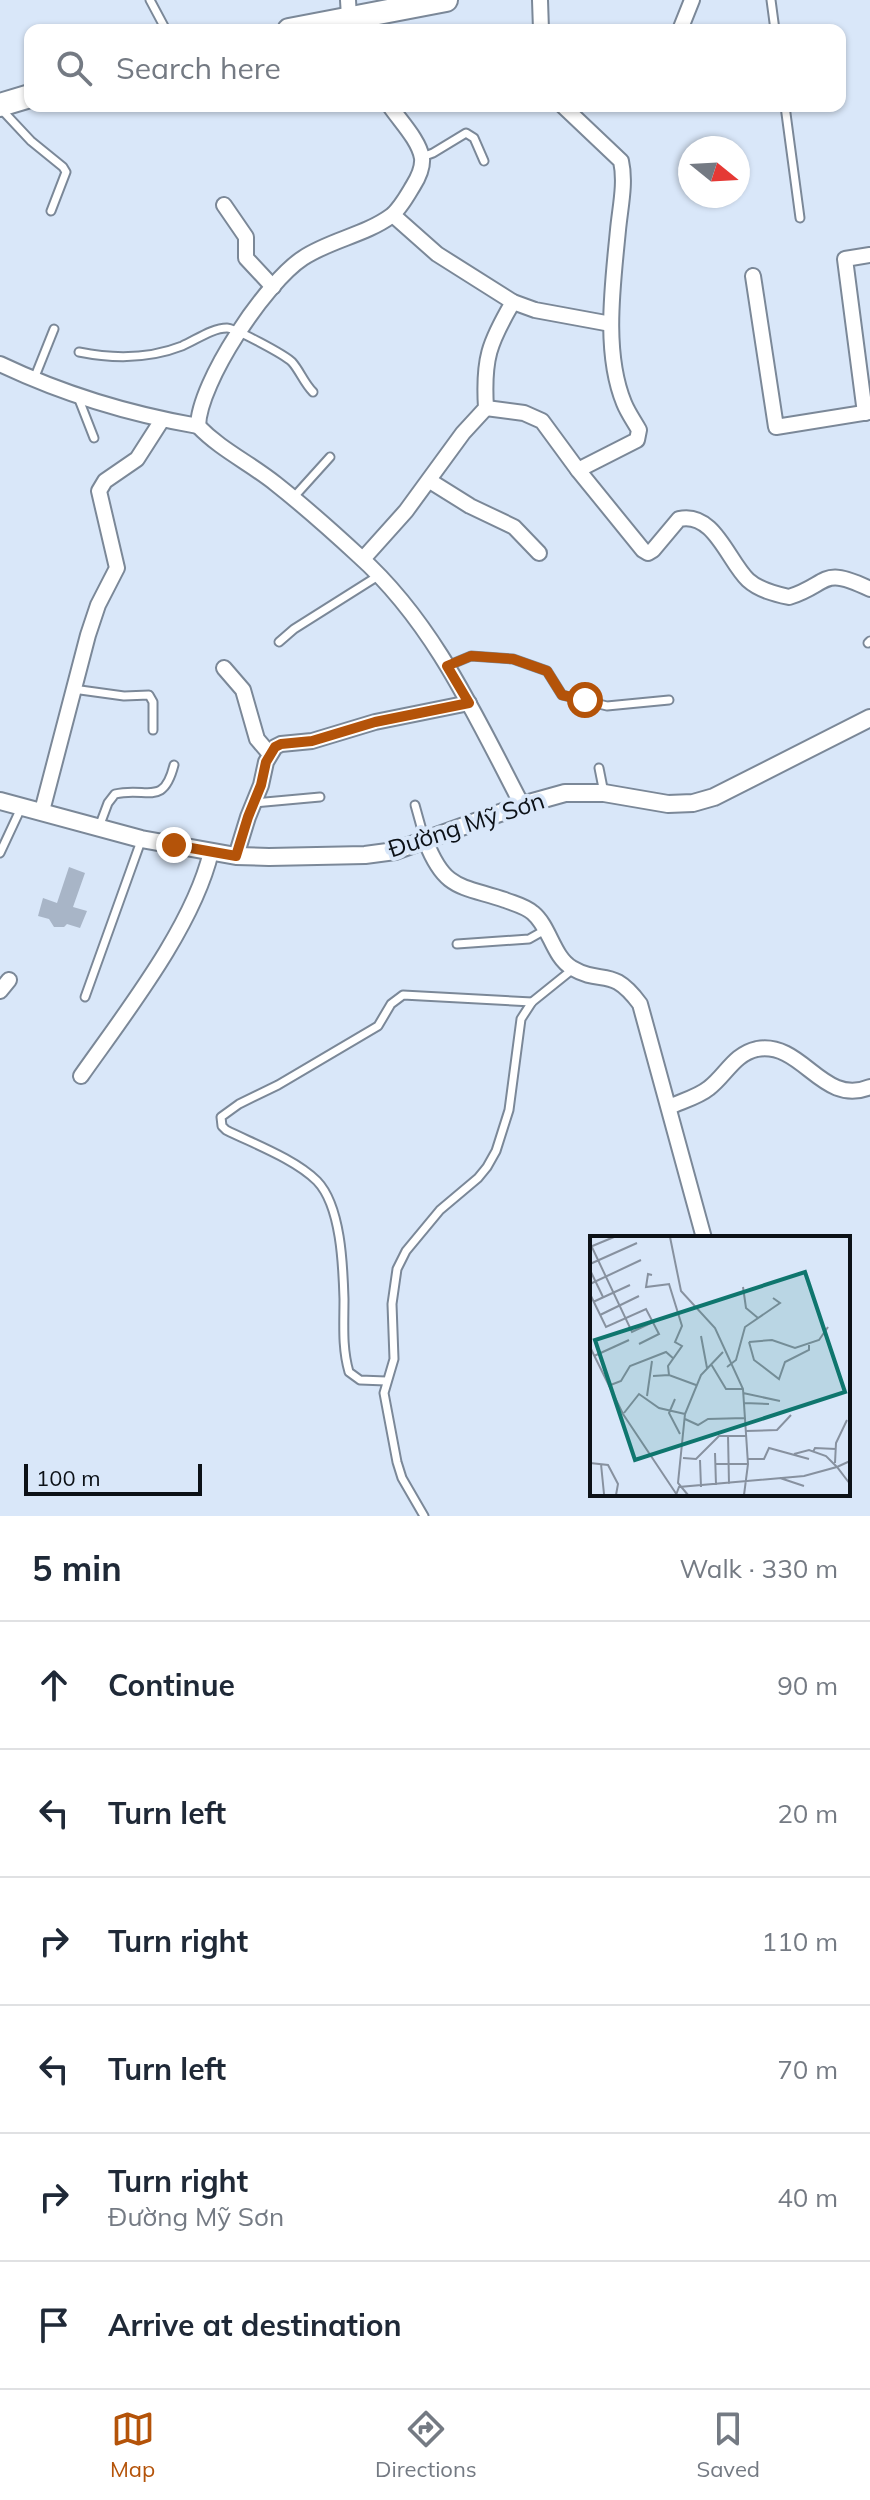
<!DOCTYPE html>
<html lang="en">
<head>
<meta charset="utf-8">
<style>
  :root { --surface:#fff; --page:#f2f2f3; --text:#1f2937; --muted:#747a83; --line:#e0e1e3; --accent:#b45309 }
  body { margin:0; font-family:Mulish,sans-serif; background:var(--page); color:var(--text) }
  .compass { position:absolute; left:678px; top:136px; width:72px; height:72px; border-radius:50%; background:var(--surface); box-shadow:0 2px 6px #0004; rotate:108deg }
  .scale { position:absolute; left:24px; bottom:20px; width:178px; box-sizing:border-box; padding-left:8px; border:4px solid #0c1117; border-top:0; font-size:22px; line-height:28px; white-space:nowrap; color:#0c1117; -webkit-text-stroke:6px #d9e7f9; paint-order:stroke }
  .stop { position:absolute; width:24px; height:24px; margin:-18px; border:6px solid #b45309; border-radius:50%; background:#fff }
  .stop.end { background:#b45309; border-color:#fff; box-shadow:0 2px 8px #0008 }
  .list { margin:0; padding:0; list-style:none }
  h2 { display:flex; justify-content:space-between; align-items:center; height:104px; margin:0; padding:0 32px; font-size:34px }
  h2 small { font-size:26px; font-weight:400; color:var(--muted) }
  .list li { display:grid; grid-template-columns:52px 1fr auto; gap:24px; align-items:center; box-sizing:border-box; height:128px; padding:0 32px; border-top:2px solid var(--line) }
  .list b { display:block; font-size:30px; white-space:nowrap }
  .list p { margin:0; font-size:26px; white-space:nowrap; color:var(--muted) }
  .list em { font-size:26px; font-style:normal; color:var(--muted) }
  .icon { flex:none; width:44px; height:44px; fill:none; stroke:currentColor; stroke-width:2; stroke-linecap:round; stroke-linejoin:round }
  .map { position:relative; flex:none; width:870px; height:1516px; overflow:hidden }
  .search { position:absolute; background:var(--surface); box-shadow:0 2px 6px #0004; left:24px; right:24px; top:24px; height:88px; display:flex; align-items:center; gap:20px; box-sizing:border-box; padding:0 28px; border-radius:16px; color:var(--muted); font-size:30px }
  .sheet { height:872px; background:var(--surface) }
  nav { display:flex; justify-content:space-around; align-items:center; box-sizing:border-box; height:112px; border-top:2px solid var(--line); background:var(--surface); font-size:22px; color:var(--muted) }
  nav a { display:grid; justify-items:center; gap:4px }
  nav .on { color:var(--accent) }
  .map>svg:first-child { display:block }
  .building { fill:#a8b5c7 }
  .lines { fill:none; stroke-linecap:round; stroke-linejoin:round }
  .service-casing { stroke:#7b8898; stroke-width:11 }
  .minor-casing { stroke:#7b8898; stroke-width:18 }
  .tertiary-casing { stroke:#7b8898; stroke-width:20 }
  .trunk-casing { stroke:#7b8898; stroke-width:26 }
  .service { stroke:#fff; stroke-width:7 }
  .minor { stroke:#fff; stroke-width:14 }
  .tertiary { stroke:#fff; stroke-width:16 }
  .trunk { stroke:#fff; stroke-width:22 }
  .route { stroke:#b45309; stroke-width:10 }
  .labels { text-anchor:middle; dominant-baseline:central; stroke-width:8; stroke-linejoin:round; paint-order:stroke }
  .street-label { font-size:24px; fill:#0c1117; stroke:#d9e7f9 }
  .inset-road { fill:none; stroke:#87919f; stroke-width:2 }
  .view { fill:#0f766e; fill-opacity:0.15; stroke:#0f766e; stroke-width:4 }
  .inset-edge { fill:none; stroke:#0c1117; stroke-width:4 }
</style>
</head>
<body>
<div class="map">
<svg width="870" height="1516" viewBox="0 0 870 1516">
  <rect width="100%" height="100%" fill="#d9e7f9"/>
  <path class="building" d="M69,867L85,873L73,907L87,911L80,928L67,924L64,927H54L49,919L38,916L43,898L57,903Z"/>
  <g class="lines">
    <defs>
      <g id="service">
        <path d="M150,0L166,30"/>
        <path d="M771,0L775,30"/>
        <path d="M785,106L800,218"/>
        <path d="M1,109L31,141L63,167L66,172L51,211"/>
        <path d="M422,157L433,153L466,133L474,138L484,161"/>
        <path d="M79,352C114,359 149,359 182,346C196,340 212,328 227,328C235,328 285,355 292,362C300,371 304,383 313,392"/>
        <path d="M34,379L54,329"/>
        <path d="M78,397L94,438"/>
        <path d="M293,498L330,457"/>
        <path d="M279,642L294,629L378,576"/>
        <path d="M868,643L870,641"/>
        <path d="M447,666L471,656L513,659L547,671L562,695L607,706L669,700"/>
        <path d="M73,689L124,696L149,695L153,702V730"/>
        <path d="M599,768L604,793"/>
        <path d="M254,803L320,797"/>
        <path d="M415,805L425,841"/>
        <path d="M99,827L108,803L115,794C147,786 163,808 174,765"/>
        <path d="M0,853L21,808"/>
        <path d="M457,944L529,939L545,930"/>
        <path d="M85,997L141,841"/>
        <path d="M386,1381L360,1380L349,1372C342,1348 344,1324 344,1299C343,1265 341,1206 317,1181C295,1159 254,1144 226,1130L222,1126L221,1117L239,1104L278,1085L378,1026L391,1004L403,995L532,1002"/>
        <path d="M424,1516L402,1478L397,1462L384,1393L394,1359L392,1304L397,1269L406,1251L440,1210L478,1178L487,1167L496,1151L509,1110L521,1019L532,1002L573,969"/>
      </g>
      <g id="minor">
        <path d="M348,0L349,17"/>
        <path d="M540,0L541,30"/>
        <path d="M680,30L692,0"/>
        <path d="M563,106L621,161C626,183 620,208 618,230C613,283 603,352 624,403C628,413 634,421 639,430L637,440L578,470"/>
        <path d="M224,205L246,237V258L273,287"/>
        <path d="M393,215L437,254L513,302L535,310L611,324"/>
        <path d="M753,276L776,427L870,412"/>
        <path d="M0,364C63,394 129,414 198,426"/>
        <path d="M486,408L524,413L542,421L578,470L643,550L648,553L653,550L679,519C714,511 728,561 748,580C759,590 775,594 789,597C830,584 820,565 870,589"/>
        <path d="M865,413L845,259L870,255"/>
        <path d="M198,426C221,450 250,463 276,484C305,507 332,531 359,556C434,623 476,717 522,805"/>
        <path d="M198,426C199,382 266,282 303,258C330,240 365,235 391,216C400,209 407,196 413,186C418,178 423,168 422,158C419,140 400,121 390,106"/>
        <path d="M430,481L470,506L514,527L539,553"/>
        <path d="M363,559L406,511L463,433L486,408C483,359 489,343 513,302"/>
        <path d="M224,668L243,690L257,739L269,753"/>
        <path d="M42,811L88,635L98,605L117,568L99,491L105,481L137,459L162,420"/>
        <path d="M426,842C445,890 460,885 505,900C515,904 525,906 533,913C550,927 553,957 572,968C603,986 611,965 640,1004L704,1238"/>
        <path d="M236,856L248,817L261,785L266,762L275,747L281,744L312,741L375,722L469,703"/>
        <path d="M0,991L9,980"/>
        <path d="M81,1076C126,1012 193,927 211,852"/>
        <path d="M669,1107C682,1101 698,1097 709,1088C726,1075 734,1054 757,1049C803,1041 822,1107 870,1087"/>
      </g>
      <path id="tertiary" d="M0,801L141,839L236,856L269,857L365,855L395,851L522,805L565,793H604L668,804L693,803L714,797L870,718"/>
      <g id="trunk">
        <path d="M289,30L446,0"/>
        <path d="M0,105L30,96"/>
      </g>
    </defs>
    <use href="#service" class="service-casing"/>
    <use href="#minor" class="minor-casing"/>
    <use href="#tertiary" class="tertiary-casing"/>
    <use href="#trunk" class="trunk-casing"/>
    <use href="#service" class="service"/>
    <use href="#minor" class="minor"/>
    <use href="#tertiary" class="tertiary"/>
    <use href="#trunk" class="trunk"/>
  </g>
  <g class="lines">
    <path class="route" d="M174,845L236,856L248,817L261,785L266,762L275,747L281,744L312,741L375,722L469,703L447,666L471,656L513,659L547,671L562,695L585,700"/>
  </g>
  <g class="labels">
    <g class="street-label">
      <text transform="translate(466 824) rotate(-18)">Đường Mỹ Sơn</text>
    </g>
  </g>
  <g transform="translate(590 1236)">
    <rect width="260" height="260" fill="#d9e7f9"/>
    <path class="inset-road" d="M80,1L91,55L125,92L153,153L158,228L154,259M0,7L42,96L63,86M0,11L24,1M0,28L47,7M0,34L13,61M62,39L58,38L56,51L80,48M0,48L51,24M153,51L156,72L168,82M0,58L16,91L56,73L69,98L49,108M3,66L40,49M10,79L49,60M111,100L117,132M159,106L164,124L189,143L195,126L219,114V109M159,106L182,104L205,112L229,104L238,91M0,111L33,178L87,259M4,120L39,104M121,128L136,153H153M137,131L146,124L155,91L190,67L183,62M79,139L78,130L92,110L85,106L92,90L79,48M63,140L79,139L106,149M18,150L31,145L40,130L76,116L84,123M153,157L190,165M57,160L62,125M85,163L79,177L90,198M154,167L179,168M34,177L49,158L69,172L95,178M95,183L108,189L118,183L155,182M156,195L187,194L201,179M138,199L139,248M223,216L225,212L246,213M125,217L126,249M204,218L219,214L236,220L247,231L260,225M93,222L106,223L129,200H156M158,223H174L179,212L219,223M110,224L111,251M0,227L18,229L28,248L26,259M245,227L246,207L257,184M11,228L14,258M125,228H158M190,242L214,250M86,259L89,251L214,240L247,231L260,248M98,259L88,247L95,178L111,139L133,116"/>
    <path class="view" d="M215,36L255,156L45,224L5,104Z"/>
    <rect width="260" height="260" class="inset-edge"/>
  </g>
</svg>
<svg class="compass" viewBox="-18 -18 36 36"><path d="M0-13l5 13h-10z" fill="#e53935"/><path d="M0 13l5-13h-10z" fill="#747a83"/></svg>
<div class="scale">100 m</div>
<div class="stop" style="left:585px;top:700px"></div>
<div class="stop end" style="left:174px;top:845px"></div>
<div class="search"><svg class="icon" aria-label="search" viewBox="0 0 24 24"><circle cx="10" cy="10" r="6"/><path d="M15 15l6 6"/></svg>Search here</div>
</div>
<section class="sheet">
<h2>5 min<small>Walk · 330 m</small></h2>
<ul class="list">
<li><svg class="icon" aria-label="ahead" viewBox="0 0 24 24"><path d="M12 20V5M6 11l6-6 6 6"/></svg><div><b>Continue</b></div><em>90 m</em></li>
<li><svg class="icon" aria-label="left" viewBox="0 0 24 24"><path d="M17 20v-9H6M10 6l-5 5 5 5"/></svg><div><b>Turn left</b></div><em>20 m</em></li>
<li><svg class="icon" aria-label="right" viewBox="0 0 24 24"><path d="M7 20v-9h11M14 6l5 5-5 5"/></svg><div><b>Turn right</b></div><em>110 m</em></li>
<li><svg class="icon" aria-label="left" viewBox="0 0 24 24"><path d="M17 20v-9H6M10 6l-5 5 5 5"/></svg><div><b>Turn left</b></div><em>70 m</em></li>
<li><svg class="icon" aria-label="right" viewBox="0 0 24 24"><path d="M7 20v-9h11M14 6l5 5-5 5"/></svg><div><b>Turn right</b><p>Đường Mỹ Sơn</p></div><em>40 m</em></li>
<li><svg class="icon" aria-label="arrive" viewBox="0 0 24 24"><path d="M6 21V4h12l-3 4 3 4H6"/></svg><div><b>Arrive at destination</b></div></li>
</ul>
</section>
<nav>
<a class="on"><svg class="icon" aria-label="map" viewBox="0 0 24 24"><path d="M3 6l6-2 6 2 6-2v14l-6 2-6-2-6 2zM9 4v14M15 6v14"/></svg>Map</a>
<a><svg class="icon" aria-label="directions" viewBox="0 0 24 24"><path d="M12 3l9 9-9 9-9-9zM9 14v-3h6M13 9l2 2-2 2"/></svg>Directions</a>
<a><svg class="icon" aria-label="saved" viewBox="0 0 24 24"><path d="M7 4h10v16l-5-4-5 4z"/></svg>Saved</a>
</nav>
</body>
</html>
